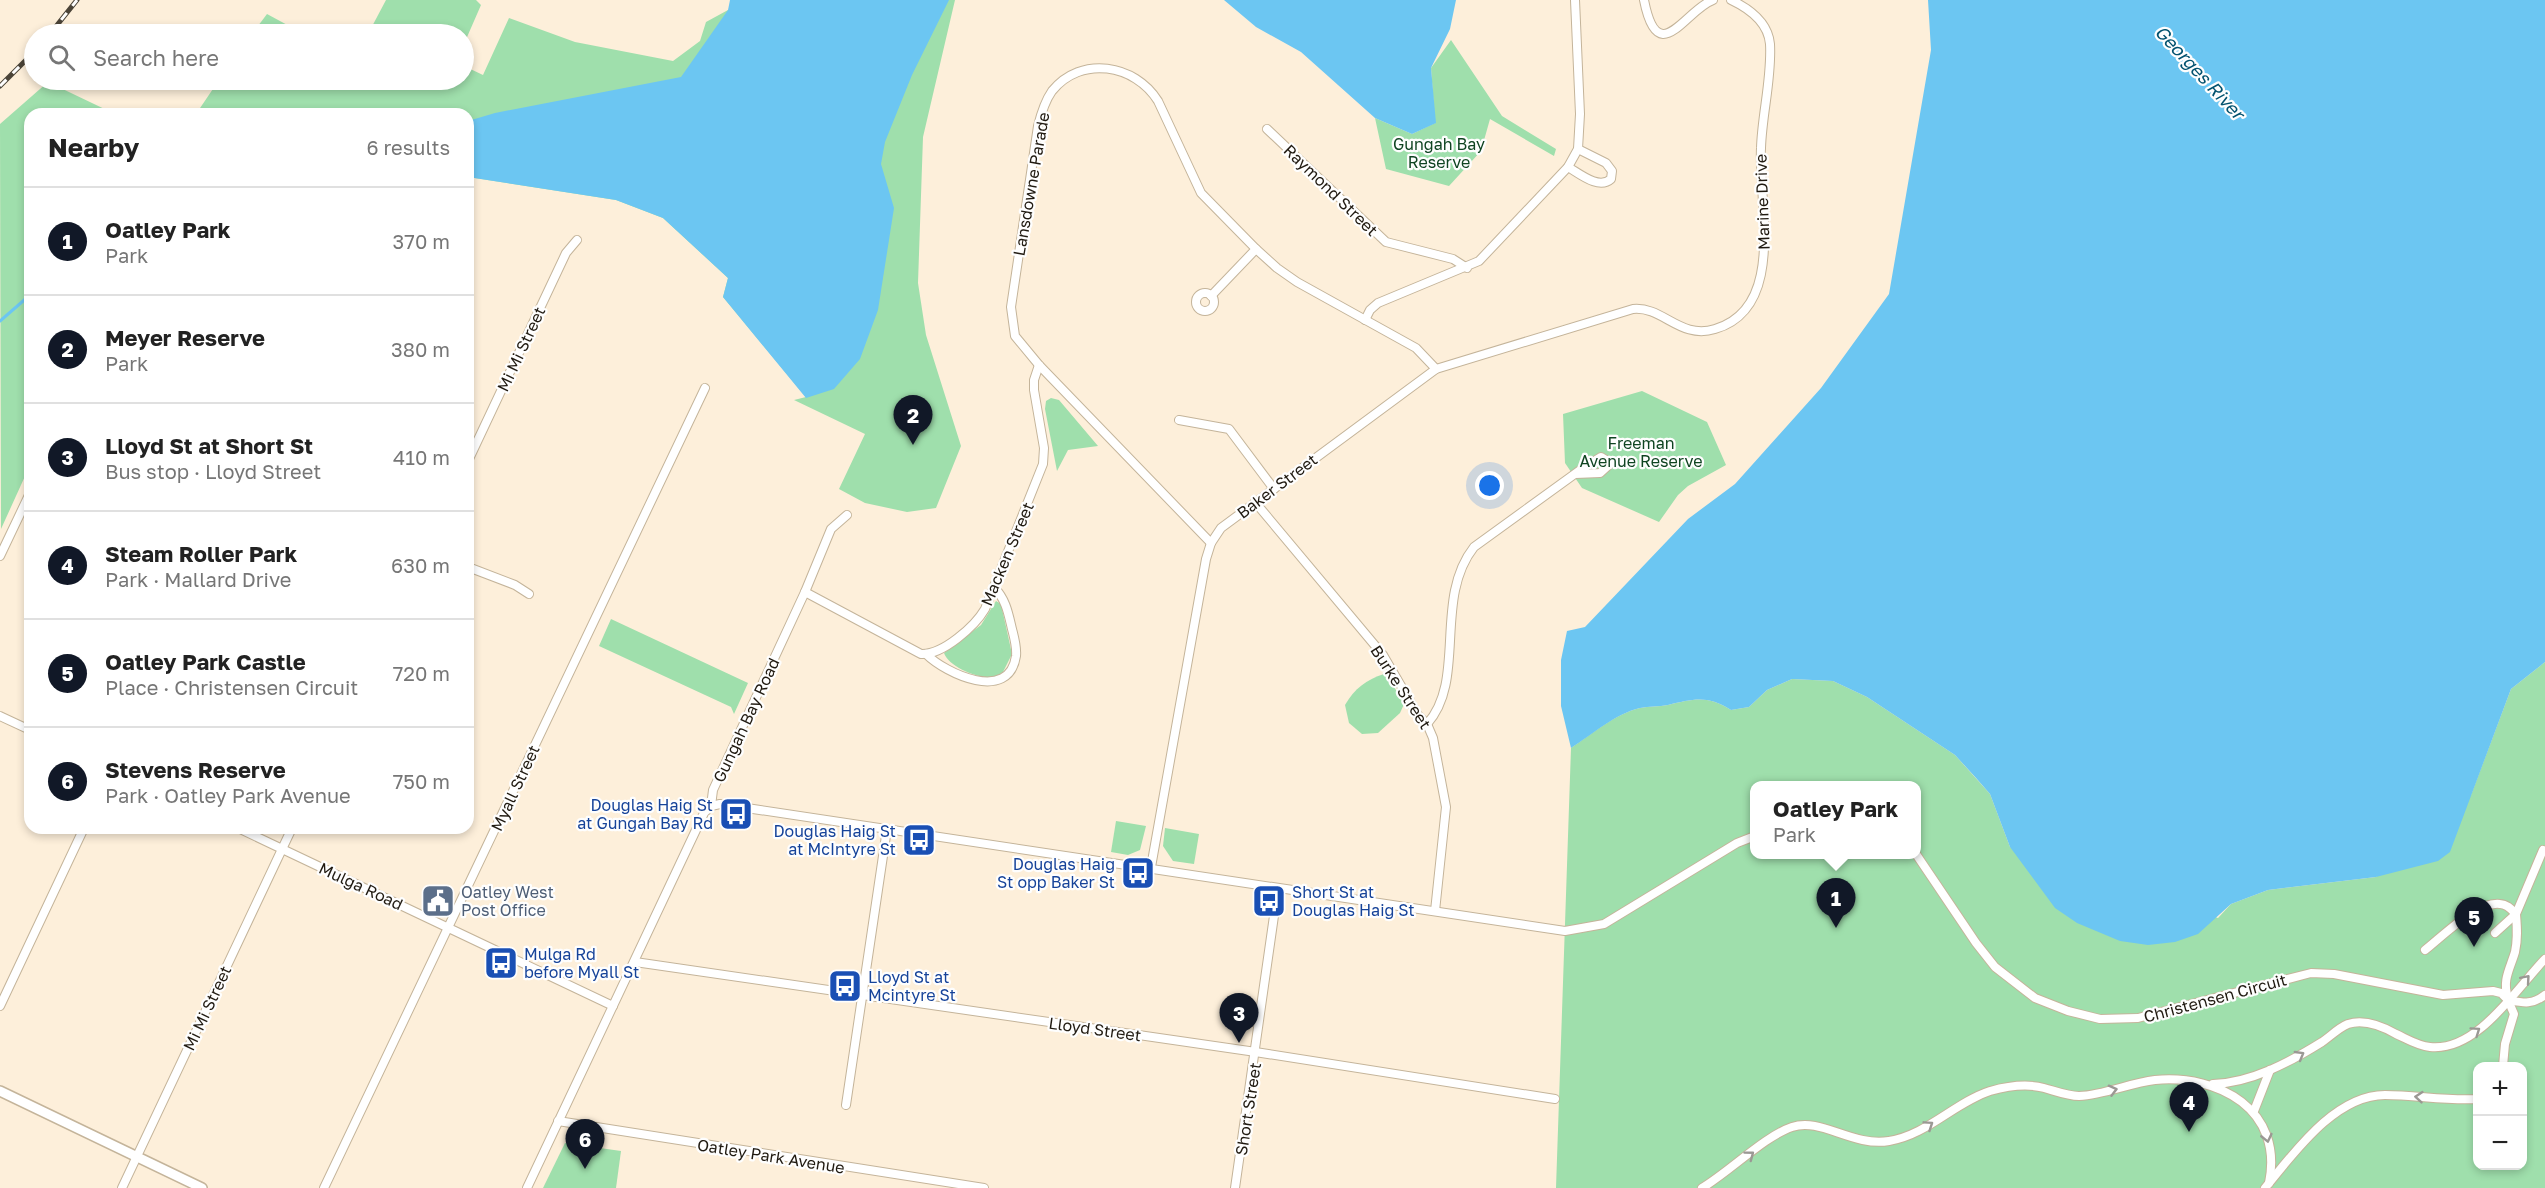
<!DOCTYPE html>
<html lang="en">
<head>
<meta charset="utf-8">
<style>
  :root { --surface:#fff; --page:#f6f6f6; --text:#222; --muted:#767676; --line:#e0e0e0; --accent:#111827 }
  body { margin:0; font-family:"Golos Text",sans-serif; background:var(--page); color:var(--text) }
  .controls { position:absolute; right:18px; bottom:18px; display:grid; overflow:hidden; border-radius:12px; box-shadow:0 3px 9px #0003 }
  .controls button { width:54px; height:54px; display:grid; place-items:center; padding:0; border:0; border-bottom:2px solid var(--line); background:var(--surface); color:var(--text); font:30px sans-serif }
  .you { position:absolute; left:1490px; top:486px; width:21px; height:21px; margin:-15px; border:4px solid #fff; border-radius:50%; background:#1a73e8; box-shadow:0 0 0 9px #1a73e833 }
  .badge { display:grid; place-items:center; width:39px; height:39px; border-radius:50%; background:var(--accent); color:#fff; font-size:20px; font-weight:700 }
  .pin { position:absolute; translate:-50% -50px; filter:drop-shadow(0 2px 3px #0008) }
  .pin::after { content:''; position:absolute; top:32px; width:21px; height:18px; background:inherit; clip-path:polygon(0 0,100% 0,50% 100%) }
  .popup { position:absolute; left:1750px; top:781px; width:171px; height:78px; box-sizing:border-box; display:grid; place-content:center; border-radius:12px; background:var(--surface); filter:drop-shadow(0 2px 4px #0005); font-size:20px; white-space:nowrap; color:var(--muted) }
  .popup b { font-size:22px; color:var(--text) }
  .popup::after { content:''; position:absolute; left:50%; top:100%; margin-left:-12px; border:12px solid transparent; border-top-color:var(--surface) }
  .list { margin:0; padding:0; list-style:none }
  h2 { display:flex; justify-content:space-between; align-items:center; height:78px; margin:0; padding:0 24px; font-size:26px }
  h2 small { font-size:20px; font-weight:400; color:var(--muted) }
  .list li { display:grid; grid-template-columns:39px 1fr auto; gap:18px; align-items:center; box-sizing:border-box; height:108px; padding:0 24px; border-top:2px solid var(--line) }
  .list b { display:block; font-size:22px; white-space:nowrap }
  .list p { margin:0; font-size:20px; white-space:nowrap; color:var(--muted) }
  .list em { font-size:20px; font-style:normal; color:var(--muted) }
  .icon { flex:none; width:33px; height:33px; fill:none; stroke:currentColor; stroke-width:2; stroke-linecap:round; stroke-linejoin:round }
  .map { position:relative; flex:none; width:2545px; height:1188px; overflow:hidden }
  .search { position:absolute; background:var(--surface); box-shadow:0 3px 9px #0003; left:24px; top:24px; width:450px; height:66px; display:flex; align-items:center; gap:15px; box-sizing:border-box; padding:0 21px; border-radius:33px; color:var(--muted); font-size:22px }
  .panel { position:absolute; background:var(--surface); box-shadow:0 3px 9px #0003; left:24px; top:108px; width:450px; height:726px; border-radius:18px }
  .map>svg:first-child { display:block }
  .green { fill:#9fdfac; fill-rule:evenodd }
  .water { fill:#6cc6f2 }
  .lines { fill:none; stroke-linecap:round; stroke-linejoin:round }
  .stream { stroke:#6cc6f2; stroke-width:3 }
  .minor-casing { stroke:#c4b49a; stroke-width:10 }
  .tertiary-casing { stroke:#c4b49a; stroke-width:12 }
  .minor { stroke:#fff; stroke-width:8 }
  .tertiary { stroke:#fff; stroke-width:9 }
  .rail-casing { stroke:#4b4438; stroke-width:5 }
  .rail { stroke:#fefefe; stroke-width:3; stroke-dasharray:9; stroke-linecap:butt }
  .oneway { stroke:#9b9894 }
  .labels { text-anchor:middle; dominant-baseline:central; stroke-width:4.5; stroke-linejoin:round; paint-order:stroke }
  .park-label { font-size:16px; fill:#0f4421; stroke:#fefefe }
  .street-label { font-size:16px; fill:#201a11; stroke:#fefefe }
  .transit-label { font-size:16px; fill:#164399; stroke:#fefefe; text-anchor:end }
  .service-label { font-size:16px; fill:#4e5e75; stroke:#fefefe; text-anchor:start }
  .water-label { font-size:18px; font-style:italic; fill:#02526f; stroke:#fefefe }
</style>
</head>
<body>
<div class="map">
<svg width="2545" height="1188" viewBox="0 0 2545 1188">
  <rect width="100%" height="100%" fill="#fdefda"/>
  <g class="green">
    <path d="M386,0H476L481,5L464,44V34H368Z"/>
    <path d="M904,0H955L923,137L918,283L926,335L961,446L936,508L907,512L865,503L839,489L865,434L794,400L806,397L723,297L728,278L663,218L616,200L468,177V114H196L219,80H464V66L483,75L509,18L575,42L673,61L700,41L706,22L728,10Z"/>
    <path d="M267,14L304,34H252Z"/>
    <path d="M1451,40L1502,116L1556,149L1554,156L1490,119L1481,151L1449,186L1386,169L1375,118L1412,134L1435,123L1431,68Z"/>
    <path d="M48,82L115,114H30V476L26,474L1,529L0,124Z"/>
    <path d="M1642,391L1707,422L1726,465L1688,486L1678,495L1659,522L1582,488L1565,463L1563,414Z"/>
    <path d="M1051,398L1059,400L1098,446L1068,450L1057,471L1045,409L1046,401Z"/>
    <path d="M996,601L1001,604L1012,654L1003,672C999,675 995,677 990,677C976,678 948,666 944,653L981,625Z"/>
    <path d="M611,619L748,683L734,714L731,707L599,646Z"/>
    <path d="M2545,662V1188H1556L1571,748C1592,734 1615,714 1640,708C1649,706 1659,707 1668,705C1694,699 1707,695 1731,710L1749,707L1767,690L1792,679L1833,681L1867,697L1955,755L1990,794L2010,847L2218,918L2231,904L2268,890L2376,877L2471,795L2511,689ZM1755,786H1917V854H1755ZM2478,1066H2522V1166H2478Z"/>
    <path d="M1384,674L1405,702L1400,713L1378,733L1362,734L1349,723L1345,705C1355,688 1366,680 1384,674Z"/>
    <path d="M1116,821L1146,826L1140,850L1128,855L1111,852Z"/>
    <path d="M1165,828L1199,834L1194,864L1173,861L1163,846Z"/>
    <path d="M565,1143L621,1151L616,1188H543Z"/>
  </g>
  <g class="water">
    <path d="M730,0H949L912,75L885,142L881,164L894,208L878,310L860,359L834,389L806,398L723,297L728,278L663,218L616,200L468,177V121L495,113L681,77L728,10Z"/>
    <path d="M1224,0H1456L1450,29L1431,68L1436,123L1412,134L1375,118L1301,52L1256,27Z"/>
    <path d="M1928,0H2545V662L2511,689L2450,852L2438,861L2376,877L2268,890L2231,904L2198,934L2175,942L2148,945L2120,941L2077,923L2055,908L2010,847L1990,794L1976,778L1955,755L1867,697L1833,681L1792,679L1767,690L1749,707L1731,710C1707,695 1694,699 1668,705C1659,707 1649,706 1640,708C1615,714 1593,734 1571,748L1561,706V660L1567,631L1585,627L1688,519L1735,484L1821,388L1889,294L1931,50Z"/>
  </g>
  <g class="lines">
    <path class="stream" d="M0,321L30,295"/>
    <defs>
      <g id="minor">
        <path d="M1644,0C1658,71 1685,10 1713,0"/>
        <path d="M1267,129L1386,242L1453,259L1467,268"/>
        <path d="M1568,167C1580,174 1599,190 1611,179L1612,171L1606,163L1578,149"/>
        <circle cx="1205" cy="302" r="9"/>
        <path d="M1211,296L1256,249"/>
        <path d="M1365,320L1370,310L1378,303L1479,261L1568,167L1578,149L1580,114L1575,0"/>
        <path d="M1179,420L1229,429L1274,489"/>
        <path d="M468,461L566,253L577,240"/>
        <path d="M1255,502L1383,655L1418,715L1427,724L1433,738L1446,807L1435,911"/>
        <path d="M1211,543L1039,365L1015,336L1011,307L1038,126C1041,114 1045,101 1052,91C1081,55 1135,64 1158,101L1201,193L1256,249L1277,268L1297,282L1416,348L1436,369"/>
        <path d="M0,556L30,493"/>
        <path d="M468,567L515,585L529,594"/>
        <path d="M805,592L921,654C943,655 975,626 985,609L1043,464L1044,448L1034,390V380L1039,365"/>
        <path d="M926,654C946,674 1009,703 1016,656C1017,647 1014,637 1012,629C1008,612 1006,600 994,587"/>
        <path d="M0,716L30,730"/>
        <path d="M1427,724C1467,680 1433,599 1474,547L1583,468L1601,457L1611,463L1600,473L1575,474"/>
        <path d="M711,806L720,804L1565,931L1604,924L1737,843L1755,836"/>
        <path d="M238,828L613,1006"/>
        <path d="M1916,854L1976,943L1995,967L2035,998L2068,1011L2100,1019L2138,1018L2311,973L2334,974L2443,995L2493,991L2501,993L2508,1000L2514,1014L2505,1044L2503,1066"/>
        <path d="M1151,867L1206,559L1211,543L1221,528L1436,369L1633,309C1663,306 1680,340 1715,329C1787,308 1758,202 1761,148C1762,114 1772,78 1770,44C1768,22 1750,9 1731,0"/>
        <path d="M2495,933L2516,914L2543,850"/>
        <path d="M2425,950C2443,936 2477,901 2500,904C2507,904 2512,910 2516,914C2517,927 2518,939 2515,952C2510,969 2502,980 2508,998"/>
        <path d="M635,962L1249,1051L1555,1099"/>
        <path d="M2508,1000C2524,1003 2532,1005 2545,995"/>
        <path d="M0,1006L84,828"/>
        <path d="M2213,1084C2251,1083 2290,1062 2322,1042C2331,1036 2338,1028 2348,1024C2364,1019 2382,1026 2396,1034C2407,1039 2418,1046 2430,1047C2477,1052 2516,989 2545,959"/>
        <path d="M846,1105L887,829"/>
        <path d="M2254,1111L2270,1070"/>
        <path d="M558,1121L984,1188"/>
        <path d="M122,1188L292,828"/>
        <path d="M324,1188L705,388"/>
        <path d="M527,1188L704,813L711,806L713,790L805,592L831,529L847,515"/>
        <path d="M1235,1188L1278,888"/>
        <path d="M1702,1188C1729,1172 1765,1136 1792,1127C1821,1117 1852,1147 1889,1141C1927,1135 1954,1103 1990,1091C2008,1086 2026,1083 2044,1088C2055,1091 2068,1096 2079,1096C2105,1095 2129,1083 2155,1080C2219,1074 2284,1110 2269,1183"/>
        <path d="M2265,1188C2294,1153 2335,1095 2385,1095C2416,1095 2446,1101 2478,1099"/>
      </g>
      <path id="tertiary" d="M0,1091L202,1188"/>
    </defs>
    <use href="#minor" class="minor-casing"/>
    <use href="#tertiary" class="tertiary-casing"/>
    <use href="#minor" class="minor"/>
    <use href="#tertiary" class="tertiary"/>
    <defs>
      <g id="rail">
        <path d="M50,34L77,0"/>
        <path d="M0,86L34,52"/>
      </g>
    </defs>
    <use href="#rail" class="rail-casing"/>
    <use href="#rail" class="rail"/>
  </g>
  <defs><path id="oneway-chevron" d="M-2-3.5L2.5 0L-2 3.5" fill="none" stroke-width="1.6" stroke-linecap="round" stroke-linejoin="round" transform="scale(1.5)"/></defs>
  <g class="oneway">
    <use href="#oneway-chevron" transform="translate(2526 979) rotate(-49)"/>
    <use href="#oneway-chevron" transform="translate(2476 1031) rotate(-35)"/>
    <use href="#oneway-chevron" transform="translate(2300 1055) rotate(-30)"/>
    <use href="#oneway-chevron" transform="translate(2113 1090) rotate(-15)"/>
    <use href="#oneway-chevron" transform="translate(2419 1097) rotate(-175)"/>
    <use href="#oneway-chevron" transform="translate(1929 1125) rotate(-34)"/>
    <use href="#oneway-chevron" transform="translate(2267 1138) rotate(77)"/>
    <use href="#oneway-chevron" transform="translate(1750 1155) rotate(-37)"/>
  </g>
  <defs>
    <symbol id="bus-square" viewBox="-11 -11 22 22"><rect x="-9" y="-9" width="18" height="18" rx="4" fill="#1a4fb4" stroke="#fefefe"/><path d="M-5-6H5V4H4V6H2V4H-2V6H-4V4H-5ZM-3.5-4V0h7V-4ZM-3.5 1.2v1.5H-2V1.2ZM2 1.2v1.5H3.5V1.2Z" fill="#fff"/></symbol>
    <symbol id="civic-square" viewBox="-11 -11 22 22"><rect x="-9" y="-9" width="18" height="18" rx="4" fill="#5c6f8a" stroke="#fefefe"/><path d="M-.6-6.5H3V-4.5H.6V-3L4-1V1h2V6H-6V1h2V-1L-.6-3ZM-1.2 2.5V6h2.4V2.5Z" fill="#fff"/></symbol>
  </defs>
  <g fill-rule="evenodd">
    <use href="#bus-square" x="717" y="795" width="38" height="38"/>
    <use href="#bus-square" x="900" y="821" width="38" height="38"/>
    <use href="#bus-square" x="1119" y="854" width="38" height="38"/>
    <use href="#civic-square" x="419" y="882" width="38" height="38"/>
    <use href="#bus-square" x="1250" y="882" width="38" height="38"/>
    <use href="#bus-square" x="482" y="944" width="38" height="38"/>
    <use href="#bus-square" x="826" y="967" width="38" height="38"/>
  </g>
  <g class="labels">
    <g class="park-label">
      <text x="1439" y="144">Gungah Bay<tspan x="1439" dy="18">Reserve</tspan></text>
      <text x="1641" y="443">Freeman<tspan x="1641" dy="18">Avenue Reserve</tspan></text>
    </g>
    <g class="street-label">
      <text transform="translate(1031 184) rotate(-80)">Lansdowne Parade</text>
      <text transform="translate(1331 190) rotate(44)">Raymond Street</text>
      <text transform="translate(1762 202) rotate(-92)">Marine Drive</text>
      <text transform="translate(521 349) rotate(-65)">Mi Mi Street</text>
      <text transform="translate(1277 486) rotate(-37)">Baker Street</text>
      <text transform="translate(1007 554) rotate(-67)">Macken Street</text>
      <text transform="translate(1401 687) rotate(57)">Burke Street</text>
      <text transform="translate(746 720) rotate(-65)">Gungah Bay Road</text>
      <text transform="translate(515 788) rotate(-65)">Myall Street</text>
      <text transform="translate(361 886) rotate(25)">Mulga Road</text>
      <text transform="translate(2215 998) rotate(-15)">Christensen Circuit</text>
      <text transform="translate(207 1008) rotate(-65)">Mi Mi Street</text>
      <text transform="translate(1095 1029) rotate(8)">Lloyd Street</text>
      <text transform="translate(1248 1109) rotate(-81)">Short Street</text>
      <text transform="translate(771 1156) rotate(9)">Oatley Park Avenue</text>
    </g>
    <g class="transit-label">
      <text x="713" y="805">Douglas Haig St<tspan x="713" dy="18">at Gungah Bay Rd</tspan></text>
      <text x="896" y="831">Douglas Haig St<tspan x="896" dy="18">at McIntyre St</tspan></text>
      <text x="1115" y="864">Douglas Haig<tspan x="1115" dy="18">St opp Baker St</tspan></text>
      <text x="1292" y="892" text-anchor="start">Short St at<tspan x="1292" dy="18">Douglas Haig St</tspan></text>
      <text x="524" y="954" text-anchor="start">Mulga Rd<tspan x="524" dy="18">before Myall St</tspan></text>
      <text x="868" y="977" text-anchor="start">Lloyd St at<tspan x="868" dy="18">Mcintyre St</tspan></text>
    </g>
    <g class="service-label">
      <text x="461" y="892">Oatley West<tspan x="461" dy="18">Post Office</tspan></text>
    </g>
    <g class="water-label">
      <text transform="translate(2200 72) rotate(47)">Georges River</text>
    </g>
  </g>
</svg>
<div class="controls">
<button>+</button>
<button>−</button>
</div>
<div class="you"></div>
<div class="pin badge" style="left:1836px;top:928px">1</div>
<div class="popup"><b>Oatley Park</b>Park</div>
<div class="pin badge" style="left:913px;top:445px">2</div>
<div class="pin badge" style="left:1239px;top:1043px">3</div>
<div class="pin badge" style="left:2189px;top:1132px">4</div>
<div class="pin badge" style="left:2474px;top:947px">5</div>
<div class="pin badge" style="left:585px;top:1169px">6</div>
<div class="search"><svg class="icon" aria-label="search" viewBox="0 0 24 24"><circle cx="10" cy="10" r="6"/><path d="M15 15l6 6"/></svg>Search here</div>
<section class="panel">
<h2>Nearby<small>6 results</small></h2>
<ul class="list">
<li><span class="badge">1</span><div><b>Oatley Park</b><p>Park</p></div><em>370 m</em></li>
<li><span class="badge">2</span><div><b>Meyer Reserve</b><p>Park</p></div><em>380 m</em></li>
<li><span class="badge">3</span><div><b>Lloyd St at Short St</b><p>Bus stop · Lloyd Street</p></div><em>410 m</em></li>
<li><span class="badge">4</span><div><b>Steam Roller Park</b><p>Park · Mallard Drive</p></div><em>630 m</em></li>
<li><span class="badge">5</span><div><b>Oatley Park Castle</b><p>Place · Christensen Circuit</p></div><em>720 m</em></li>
<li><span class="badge">6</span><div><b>Stevens Reserve</b><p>Park · Oatley Park Avenue</p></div><em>750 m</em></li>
</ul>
</section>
</div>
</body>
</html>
